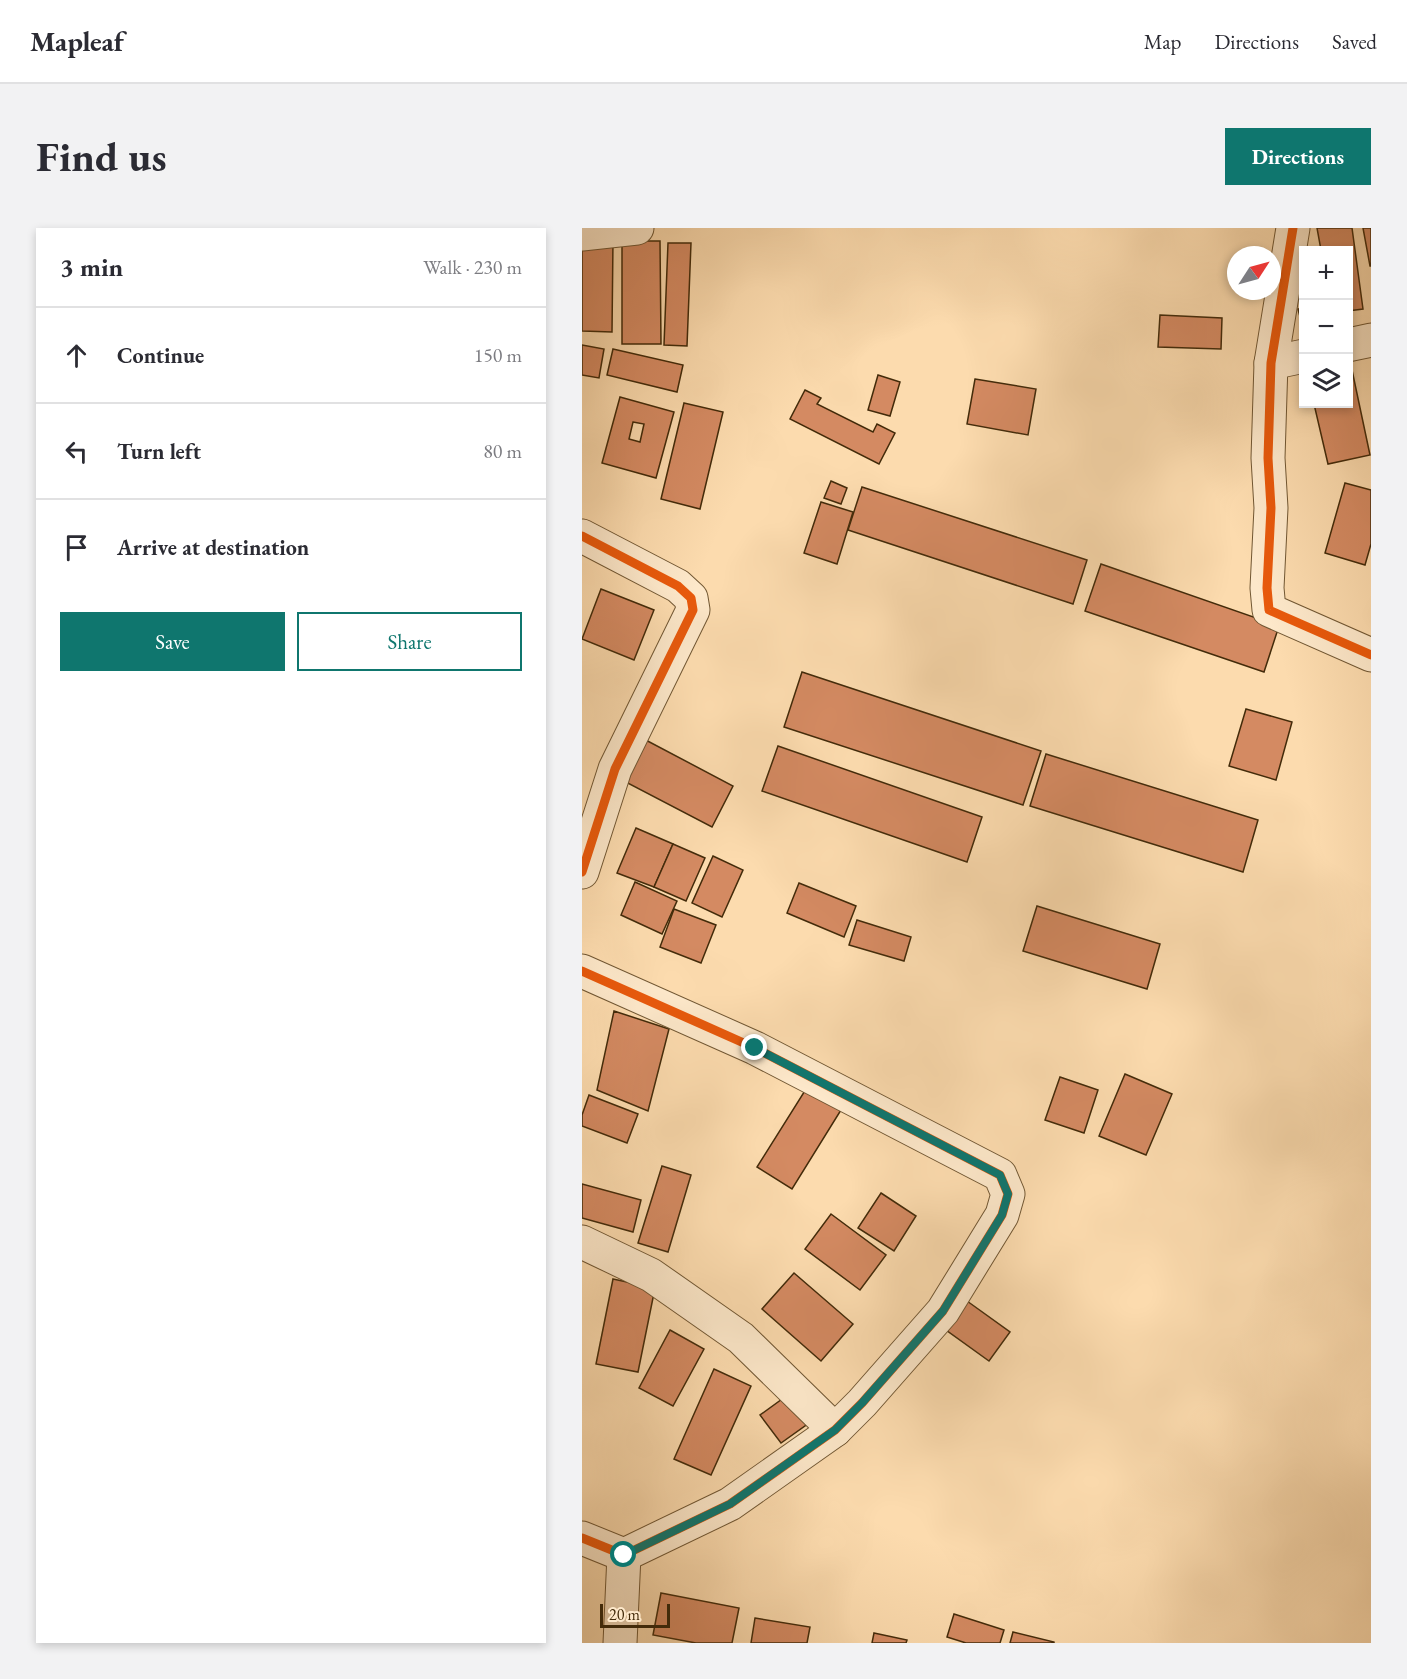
<!DOCTYPE html>
<html lang="en">
<head>
<meta charset="utf-8">
<style>
  :root { --surface:#fff; --page:#f2f2f3; --text:#2b2b33; --muted:#7c7c81; --line:#e1e1e2; --accent:#0f766e }
  body { margin:0; font-family:"EB Garamond",serif; background:var(--page); color:var(--text) }
  .controls { position:absolute; right:18px; top:18px; display:grid; overflow:hidden; border-radius:0px; box-shadow:0 3px 9px #0003 }
  .controls button { width:54px; height:54px; display:grid; place-items:center; padding:0; border:0; border-bottom:2px solid var(--line); background:var(--surface); color:var(--text); font:30px sans-serif }
  .compass { position:absolute; left:645px; top:18px; width:54px; height:54px; border-radius:50%; background:var(--surface); box-shadow:0 3px 9px #0003; rotate:54deg }
  .scale { position:absolute; left:18px; bottom:15px; width:70px; box-sizing:border-box; padding-left:6px; border:3px solid #432b0a; border-top:0; font-size:16px; line-height:21px; white-space:nowrap; color:#432b0a; -webkit-text-stroke:4px #fde8ca; paint-order:stroke }
  .stop { position:absolute; width:18px; height:18px; margin:-14px; border:4px solid #0f766e; border-radius:50%; background:#fff }
  .stop.end { background:#0f766e; border-color:#fff; box-shadow:0 2px 6px #0008 }
  .list { margin:0; padding:0; list-style:none }
  h2 { display:flex; justify-content:space-between; align-items:center; height:78px; margin:0; padding:0 24px; font-size:26px }
  h2 small { font-size:20px; font-weight:400; color:var(--muted) }
  .list li { display:grid; grid-template-columns:39px 1fr auto; gap:18px; align-items:center; box-sizing:border-box; height:96px; padding:0 24px; border-top:2px solid var(--line) }
  .list b { display:block; font-size:22px; white-space:nowrap }
  .list em { font-size:20px; font-style:normal; color:var(--muted) }
  .actions { display:flex; gap:12px; padding:18px 24px }
  .actions a { flex:1; padding:14px 0; border:2px solid var(--accent); border-radius:0px; text-align:center; font-size:21px; color:var(--accent) }
  .actions .main { background:var(--accent); color:#fff }
  .icon { flex:none; width:33px; height:33px; fill:none; stroke:currentColor; stroke-width:2; stroke-linecap:round; stroke-linejoin:round }
  .map { position:relative; flex:none; width:789px; height:1415px; overflow:hidden; border-radius:0px }
  header { display:flex; align-items:center; gap:36px; box-sizing:border-box; height:84px; padding:0 30px; background:var(--surface); border-bottom:2px solid var(--line) }
  header strong { font-size:28px }
  nav { display:flex; gap:33px; margin-inline-start:auto; font-size:21px }
  .intro { display:flex; align-items:center; justify-content:space-between; box-sizing:border-box; height:144px; padding:0 36px }
  h1 { margin:0; font-size:42px }
  .button { padding:15px 27px; border-radius:0px; background:var(--accent); color:#fff; font-size:21px; font-weight:700 }
  main { display:flex; gap:36px; padding:0 36px }
  aside { flex:1; background:var(--surface); border-radius:0px; box-shadow:0 3px 9px #0003 }
  .map>svg:first-child { display:block }
  .building { fill:#d48a62; stroke:#432b0a; stroke-width:1.5; fill-rule:evenodd }
  .lines { fill:none; stroke-linecap:round; stroke-linejoin:round }
  .minor-casing { stroke:#715733; stroke-width:35 }
  .minor { stroke:#fde8ca; stroke-width:33 }
  .cycleway-casing { stroke:#fde8ca; stroke-width:13 }
  .cycleway { stroke:#e8590c; stroke-width:9 }
  .route { stroke:#0f766e; stroke-width:8 }
</style>
</head>
<body>
<header>
<strong>Mapleaf</strong>
<nav><a>Map</a><a>Directions</a><a>Saved</a></nav>
</header>
<div class="intro"><h1>Find us</h1><a class="button">Directions</a></div>
<main>
<aside>
<h2>3 min<small>Walk · 230 m</small></h2>
<ul class="list">
<li><svg class="icon" aria-label="ahead" viewBox="0 0 24 24"><path d="M12 20V5M6 11l6-6 6 6"/></svg><div><b>Continue</b></div><em>150 m</em></li>
<li><svg class="icon" aria-label="left" viewBox="0 0 24 24"><path d="M17 20v-9H6M10 6l-5 5 5 5"/></svg><div><b>Turn left</b></div><em>80 m</em></li>
<li><svg class="icon" aria-label="arrive" viewBox="0 0 24 24"><path d="M6 21V4h12l-3 4 3 4H6"/></svg><div><b>Arrive at destination</b></div></li>
</ul>
<div class="actions"><a class="main">Save</a><a>Share</a></div>
</aside>
<div class="map">
<svg width="789" height="1415" viewBox="0 0 789 1415">
  <rect width="100%" height="100%" fill="#fcdbae"/>
  <filter id="stains"><feTurbulence type="fractalNoise" baseFrequency=".00333" numOctaves="4"/><feColorMatrix values="0 0 0 0 .2 0 0 0 0 .09 0 0 0 0 .02 0 0 0 .5 -.17"/></filter>
  <radialGradient id="worn" r=".72"><stop offset=".6" stop-color="#630" stop-opacity="0"/><stop offset="1" stop-color="#630" stop-opacity=".3"/></radialGradient>
  <g class="building">
    <path d="M735,0H770L781,81L766,83V22H739Z"/>
    <path d="M781,0H789V38H788Z"/>
    <path d="M0,11L31,12L30,104L0,103Z"/>
    <path d="M40,13H78L79,116H40Z"/>
    <path d="M86,15H109L105,118L82,117Z"/>
    <path d="M722,80V100H721L716,81Z"/>
    <path d="M578,87L640,90L639,121L576,119Z"/>
    <path d="M0,117L22,121L17,150L0,147Z"/>
    <path d="M31,121L101,137L95,164L25,147Z"/>
    <path d="M770,142L788,227L746,236L732,176H766V143Z"/>
    <path d="M296,147L318,154L308,188L286,182Z"/>
    <path d="M393,151L454,161L446,207L385,196Z"/>
    <path d="M223,162L239,170L235,176L291,204L295,196L313,205L297,236L208,191Z"/>
    <path d="M38,169L92,184L74,250L20,235ZM51,194L62,196L58,214L47,211Z"/>
    <path d="M102,175L141,184L118,281L79,271Z"/>
    <path d="M249,253L265,260L259,276L242,270Z"/>
    <path d="M763,255L789,262V316L783,337L743,325Z"/>
    <path d="M280,259L505,332L491,376L266,302Z"/>
    <path d="M239,274L271,284L255,336L222,325Z"/>
    <path d="M519,336L697,398L682,444L503,383Z"/>
    <path d="M19,361L72,382L52,432L0,411Z"/>
    <path d="M220,444L459,523L441,577L202,499Z"/>
    <path d="M664,481L710,494L694,552L647,538Z"/>
    <path d="M58,509L151,558L130,599L36,550Z"/>
    <path d="M196,518L400,589L385,634L180,563Z"/>
    <path d="M464,526L676,592L661,644L448,578Z"/>
    <path d="M54,600L91,616L72,659L35,645Z"/>
    <path d="M91,616L123,630L104,673L72,659Z"/>
    <path d="M131,628L161,642L140,689L110,675Z"/>
    <path d="M53,654L95,673L80,706L39,687Z"/>
    <path d="M217,655L274,678L262,709L205,685Z"/>
    <path d="M455,678L578,716L565,761L441,723Z"/>
    <path d="M92,681L134,697L119,735L78,719Z"/>
    <path d="M275,692L329,709L322,733L267,717Z"/>
    <path d="M32,783L87,801L66,883L15,862Z"/>
    <path d="M543,846L590,866L564,927L517,908Z"/>
    <path d="M478,849L516,862L502,905L463,892Z"/>
    <path d="M224,861L259,882L210,961L175,939Z"/>
    <path d="M7,867L56,886L45,915L0,898V887Z"/>
    <path d="M80,938L109,947L86,1024L56,1015Z"/>
    <path d="M0,956L59,972L51,1004L0,990Z"/>
    <path d="M299,965L334,988L312,1023L276,1000Z"/>
    <path d="M249,986L304,1027L278,1062L223,1021Z"/>
    <path d="M212,1045L271,1096L239,1133L180,1081Z"/>
    <path d="M31,1051L73,1060L56,1144L14,1136Z"/>
    <path d="M385,1073L428,1104L407,1133L364,1102Z"/>
    <path d="M88,1102L122,1121L91,1178L57,1160Z"/>
    <path d="M132,1141L169,1158L129,1247L92,1231Z"/>
    <path d="M207,1166L227,1195L199,1215L178,1187Z"/>
    <path d="M79,1365L157,1380L150,1415H114L71,1407Z"/>
    <path d="M372,1386L422,1402L418,1415H384L365,1409Z"/>
    <path d="M173,1390L228,1399L225,1415H169Z"/>
    <path d="M431,1404L472,1414V1415H428Z"/>
    <path d="M292,1405L325,1412L324,1415H290Z"/>
  </g>
  <g class="lines">
    <defs>
      <g id="minor">
        <path d="M711,0L689,135L686,230L689,280L685,360L687,382L789,427"/>
        <path d="M0,6L55,0"/>
        <path d="M766,117L789,112"/>
        <path d="M689,135L722,128"/>
        <path d="M0,308L96,358L109,370L111,382L33,541L0,644"/>
        <path d="M0,743L173,820L418,947L426,966L420,987L361,1083L280,1175L253,1202L148,1276L42,1327L0,1310"/>
        <path d="M0,1014L69,1047L159,1110L253,1202"/>
        <path d="M38,1415L42,1327"/>
      </g>
    </defs>
    <use href="#minor" class="minor-casing"/>
    <use href="#minor" class="minor"/>
    <defs>
      <g id="cycleway">
        <path d="M711,0L689,135L686,230L689,280L685,360L687,382L789,427"/>
        <path d="M0,308L96,358L109,370L111,382L33,541L0,644"/>
        <path d="M0,743L173,820L418,947L426,966L420,987L361,1083L280,1175L253,1202L148,1276L42,1327L0,1310"/>
      </g>
    </defs>
    <use href="#cycleway" class="cycleway-casing"/>
    <use href="#cycleway" class="cycleway"/>
  </g>
  <g class="lines">
    <path class="route" d="M42,1327L148,1276L253,1202L280,1175L361,1083L420,987L426,966L418,947L173,820"/>
  </g>
  <rect width="100%" height="100%" filter="url(#stains)"/>
  <rect width="100%" height="100%" fill="url(#worn)"/>
</svg>
<div class="controls">
<button>+</button>
<button>−</button>
<button><svg class="icon" aria-label="layers" viewBox="0 0 24 24"><path d="M12 4l9 5-9 5-9-5zM3 14l9 5 9-5"/></svg></button>
</div>
<svg class="compass" viewBox="-18 -18 36 36"><path d="M0-13l5 13h-10z" fill="#e53935"/><path d="M0 13l5-13h-10z" fill="#7c7c81"/></svg>
<div class="scale">20 m</div>
<div class="stop" style="left:42px;top:1327px"></div>
<div class="stop end" style="left:173px;top:820px"></div>
</div>
</main>
</body>
</html>
